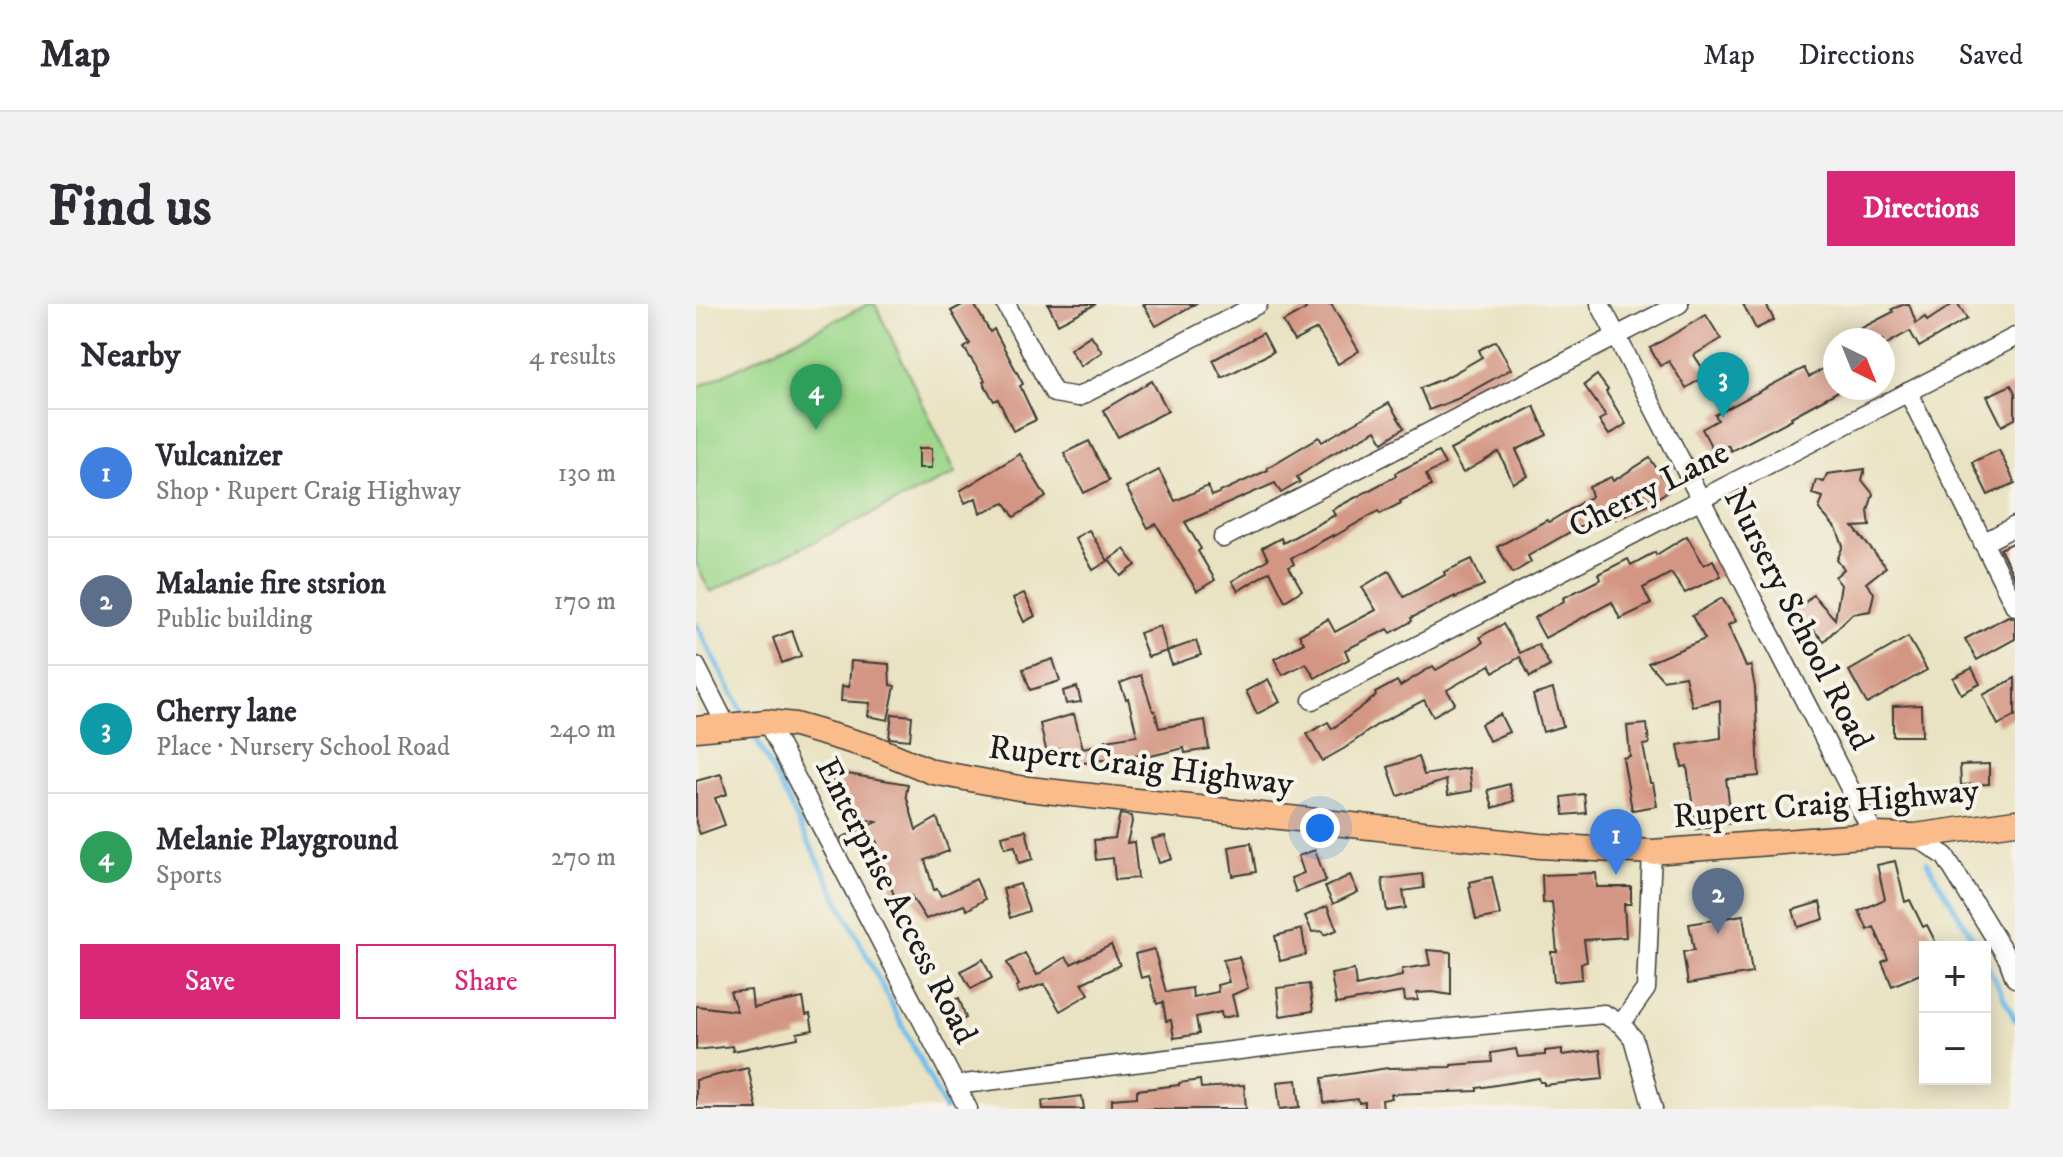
<!DOCTYPE html>
<html lang="en">
<head>
<meta charset="utf-8">
<style>
  :root { --surface:#fff; --page:#f2f2f3; --text:#2b2b33; --muted:#7c7c81; --line:#e1e1e2; --accent:#db2777 }
  body { margin:0; font-family:"IM FELL DW Pica",serif; background:var(--page); color:var(--text) }
  .controls { position:absolute; right:24px; bottom:24px; display:grid; overflow:hidden; border-radius:0px; box-shadow:0 4px 20px #0003 }
  .controls button { width:72px; height:72px; display:grid; place-items:center; padding:0; border:0; border-bottom:2px solid var(--line); background:var(--surface); color:var(--text); font:40px sans-serif }
  .compass { position:absolute; left:1127px; top:24px; width:72px; height:72px; border-radius:50%; background:var(--surface); box-shadow:0 4px 20px #0003; rotate:137deg }
  .you { position:absolute; left:624px; top:524px; width:28px; height:28px; margin:-20px; border:6px solid #fff; border-radius:50%; background:#1a73e8; box-shadow:0 0 0 12px #1a73e833 }
  .badge { display:grid; place-items:center; width:52px; height:52px; border-radius:50%; background:var(--accent); color:#fff; font-size:26px; font-weight:700 }
  .pin { position:absolute; translate:-50% -66px; filter:drop-shadow(0 2px 4px #0008) }
  .pin::after { content:''; position:absolute; top:42px; width:28px; height:24px; background:inherit; clip-path:polygon(0 0,100% 0,50% 100%) }
  .list { margin:0; padding:0; list-style:none }
  h2 { display:flex; justify-content:space-between; align-items:center; height:104px; margin:0; padding:0 32px; font-size:34px }
  h2 small { font-size:26px; font-weight:400; color:var(--muted) }
  .list li { display:grid; grid-template-columns:52px 1fr auto; gap:24px; align-items:center; box-sizing:border-box; height:128px; padding:0 32px; border-top:2px solid var(--line) }
  .list b { display:block; font-size:30px; white-space:nowrap }
  .list p { margin:0; font-size:26px; white-space:nowrap; color:var(--muted) }
  .list em { font-size:26px; font-style:normal; color:var(--muted) }
  .actions { display:flex; gap:16px; padding:24px 32px }
  .actions a { flex:1; padding:18px 0; border:2px solid var(--accent); border-radius:0px; text-align:center; font-size:28px; color:var(--accent) }
  .actions .main { background:var(--accent); color:#fff }
  .map { position:relative; flex:none; width:1319px; height:805px; overflow:hidden; border-radius:0px }
  header { display:flex; align-items:center; gap:48px; box-sizing:border-box; height:112px; padding:0 40px; background:var(--surface); border-bottom:2px solid var(--line) }
  header strong { font-size:38px }
  nav { display:flex; gap:44px; margin-inline-start:auto; font-size:28px }
  .intro { display:flex; align-items:center; justify-content:space-between; box-sizing:border-box; height:192px; padding:0 48px }
  h1 { margin:0; font-size:56px }
  .button { padding:20px 36px; border-radius:0px; background:var(--accent); color:#fff; font-size:28px; font-weight:700 }
  main { display:flex; gap:48px; padding:0 48px }
  aside { flex:1; background:var(--surface); border-radius:0px; box-shadow:0 4px 20px #0003 }
  .map>svg:first-child { display:block }
  .green { fill:#9dd88c; stroke:#5c7a54; stroke-width:2 }
  .lines { fill:none; stroke-linecap:round; stroke-linejoin:round }
  .stream { stroke:#72beec; stroke-width:5 }
  .building { fill:#d49684 }
  .minor-casing { stroke:#3b3a35; stroke-width:21 }
  .major-casing { stroke:#3b3a35; stroke-width:27 }
  .minor { stroke:#fff; stroke-width:18 }
  .major { stroke:#fabc8b; stroke-width:24 }
  .labels { text-anchor:middle; dominant-baseline:central; stroke-width:8; stroke-linejoin:round; paint-order:stroke }
  .street-label { font-size:34px; fill:#1c1c1c; stroke:#f7f3e8 }
</style>
</head>
<body>
<header>
<strong>Map</strong>
<nav><a>Map</a><a>Directions</a><a>Saved</a></nav>
</header>
<div class="intro"><h1>Find us</h1><a class="button">Directions</a></div>
<main>
<aside>
<h2>Nearby<small>4 results</small></h2>
<ul class="list">
<li><span class="badge" style="background:#3f7fe0">1</span><div><b>Vulcanizer</b><p>Shop · Rupert Craig Highway</p></div><em>130 m</em></li>
<li><span class="badge" style="background:#5c6f8a">2</span><div><b>Malanie fire stsrion</b><p>Public building</p></div><em>170 m</em></li>
<li><span class="badge" style="background:#0f9aa8">3</span><div><b>Cherry lane</b><p>Place · Nursery School Road</p></div><em>240 m</em></li>
<li><span class="badge" style="background:#2e9e5b">4</span><div><b>Melanie Playground</b><p>Sports</p></div><em>270 m</em></li>
</ul>
<div class="actions"><a class="main">Save</a><a>Share</a></div>
</aside>
<div class="map">
<svg width="1319" height="805" viewBox="0 0 1319 805">
  <rect width="100%" height="100%" fill="#f7f3e8"/>
  <filter id="ink" filterUnits="userSpaceOnUse"><feTurbulence type="fractalNoise" baseFrequency=".0125" numOctaves="2"/><feDisplacementMap in="SourceGraphic" scale="16" xChannelSelector="R" yChannelSelector="G"/><feConvolveMatrix kernelMatrix="1 2 1 2 8 2 1 2 1" color-interpolation-filters="sRGB"/></filter>
  <filter id="wash" filterUnits="userSpaceOnUse"><feTurbulence type="fractalNoise" baseFrequency=".006" numOctaves="4" result="noise"/><feDisplacementMap in="SourceGraphic" scale="32" xChannelSelector="R" yChannelSelector="G"/><feGaussianBlur stdDeviation="1.8" result="paint"/><feColorMatrix in="noise" values="0 0 0 0 0 0 0 0 0 0 0 0 0 0 0 0 0 1.4 0 .05"/><feComposite in="paint" operator="in"/></filter>
  <g filter="url(#wash)">
    <rect width="100%" height="100%" fill="#e9e3c3"/>
    <path class="green" d="M173,0H179L260,169L14,288L0,259V84Z"/>
    <g class="lines">
      <g class="stream">
        <path d="M0,320L48,411"/>
        <path d="M56,427L249,805"/>
        <path d="M1231,558L1282,643"/>
        <path d="M1289,656L1319,716"/>
      </g>
    </g>
    <g id="blocks">
      <g class="building">
        <path d="M268,0H278L294,28L298,25L327,80L324,82L340,116L317,127L302,95L298,97L287,78L289,76L268,44L274,40L255,7Z"/>
        <path d="M352,0H400L362,20Z"/>
        <path d="M447,0H499L460,22Z"/>
        <path d="M607,0H635L663,47L642,60L621,25L598,37L587,18L610,5Z"/>
        <path d="M1047,0H1070L1078,16L1060,25Z"/>
        <path d="M1209,0H1213L1220,19L1229,13L1231,17L1257,0H1262L1271,15L1223,43L1214,27L1187,42V36H1165L1160,27L1197,8L1196,5Z"/>
        <path d="M1010,11L1025,35L998,51L1011,71L990,84L973,57L964,62L954,44Z"/>
        <path d="M567,29L577,48L526,74L517,56Z"/>
        <path d="M395,31L406,48L385,62L374,45Z"/>
        <path d="M800,37L815,65L761,95L733,106L724,84L751,73L786,53L783,46Z"/>
        <path d="M1139,58V84H1148L1095,113L1096,115L1035,147L1032,141L1018,148L1006,125L1022,116L1019,111L1108,64L1113,73Z"/>
        <path d="M901,71L912,86L910,88L930,120L913,131L903,116L910,112L888,81Z"/>
        <path d="M456,77L472,107L422,133L407,106Z"/>
        <path d="M1315,81L1319,89V115L1306,122L1291,92Z"/>
        <path d="M693,99L708,124L687,138L680,126L634,151L601,173L604,178L585,189L579,179L489,218L505,245L502,247L519,276L501,287L460,220L452,224L430,183L463,166L479,197L512,182L516,192L572,166L571,164L623,133L626,138Z"/>
        <path d="M838,102L851,131L820,146L832,172L817,179L803,148L767,169L754,146Z"/>
        <path d="M393,137L413,177L388,189L368,149Z"/>
        <rect x="223" y="144" width="13" height="20"/>
        <path d="M1303,146L1319,179L1292,191L1276,158Z"/>
        <path d="M742,148L749,160L730,171L735,182L704,197L705,199L684,210L682,207L637,233V231L595,254L598,260L593,263L606,286L589,297L574,267L542,287L536,277L572,255L566,244L585,234L587,239L639,211L636,206L700,172L699,169Z"/>
        <path d="M324,150L350,193L318,213L309,199L284,209L280,194L269,199L264,187Z"/>
        <path d="M954,154L974,186L945,204L917,216L914,209L905,213L904,211L832,252L835,258L817,269L801,243L851,216L853,218L896,192L893,183L915,173L917,177Z"/>
        <path d="M1169,165L1166,176L1177,190L1172,207L1174,222L1157,223L1190,263L1170,279L1178,289L1174,307L1156,310L1128,337L1099,308L1117,291L1139,315L1145,281L1139,273L1148,265L1141,256L1147,242L1141,226L1123,205L1127,193L1116,190L1120,176L1128,178L1131,170Z"/>
        <path d="M393,226L412,257L397,266L379,234Z"/>
        <path d="M991,232L1008,261L1017,256L1025,272L989,289L975,269L947,284L955,300L924,315L916,298L849,334L838,314L868,297L867,294L905,275L902,270L932,255L935,261L959,248L960,251Z"/>
        <path d="M1319,238V275L1304,245Z"/>
        <path d="M428,245L440,261L425,272L413,256Z"/>
        <path d="M776,255L788,281L759,294V292L715,314L716,317L695,329L692,325L649,346L653,355L619,374L610,359L587,371L578,355L608,339L603,331L632,315L639,328L680,306L666,283L693,267L708,293L749,271L748,268Z"/>
        <path d="M328,289L339,312L328,318L317,294Z"/>
        <path d="M1026,294L1040,317L1032,321L1050,363L1055,362L1059,384L1063,472L1030,475L1036,519L1000,525L991,462L986,463L982,441L1025,434L1024,396L996,402L989,372L967,376L952,359L1009,335L996,312Z"/>
        <path d="M1312,312L1319,314V335L1281,356L1269,335Z"/>
        <path d="M807,320L824,349L842,340L854,362L834,373L824,353L798,368L794,361L751,386L759,399L737,412L728,396L682,420L649,444L626,457L611,430L632,418L636,425L680,392L679,389L701,377L704,382L737,362L740,366L783,341L787,338L784,333Z"/>
        <path d="M464,322L471,347L452,353L443,329Z"/>
        <path d="M96,327L105,352L86,359L77,334Z"/>
        <path d="M1212,333L1231,366L1171,400L1153,367Z"/>
        <path d="M500,337L505,351L476,361L471,347Z"/>
        <path d="M357,355L364,377L334,386L327,365Z"/>
        <path d="M155,357L193,360L194,381L199,382L192,416L172,412L174,399L145,397L146,382L153,383Z"/>
        <path d="M1276,364L1284,380L1265,390L1257,374Z"/>
        <path d="M445,371L457,407H459L463,424L509,416L513,445L489,449L488,444L446,454L445,450L368,462L365,444L351,450L344,420L378,410L387,444L411,439L410,436L441,431L432,394L430,395L424,379Z"/>
        <path d="M1319,374V412L1302,421L1287,391Z"/>
        <path d="M572,375L584,398L561,410L550,387Z"/>
        <path d="M381,383L385,398L370,400L367,387Z"/>
        <path d="M857,385L867,422L847,428L837,391Z"/>
        <path d="M1225,401L1226,432H1197V402Z"/>
        <path d="M196,410L216,412L214,436L193,434Z"/>
        <path d="M804,410L813,428L793,437L785,420Z"/>
        <path d="M951,420L953,440L947,441L954,479H957L961,502L936,506L927,454L934,452L931,422Z"/>
        <path d="M722,453L728,471L773,464L776,487L752,491L750,476L702,492L692,463Z"/>
        <path d="M1293,460V480L1265,481L1264,461Z"/>
        <path d="M133,467L212,480L210,491L220,526L241,514L253,547L229,556L238,586L241,585L245,592L280,575L289,595L271,606L268,601L230,615L215,592L200,598L180,536L148,540L145,534L181,518L154,512L153,493L142,490Z"/>
        <path d="M25,470L31,490L19,494L29,521L4,530L0,519V477Z"/>
        <path d="M813,480L818,497L797,504L792,486Z"/>
        <path d="M888,490L890,509L868,511L866,493Z"/>
        <path d="M424,510L435,512L436,518L431,539L438,538L442,574L419,576L417,554L400,556L398,536L419,534Z"/>
        <path d="M330,526L337,555L323,559L319,542L309,544L306,532Z"/>
        <path d="M469,532L476,555L463,559L456,535Z"/>
        <path d="M555,539L560,568L537,572L533,543Z"/>
        <path d="M619,546L630,577L600,588L595,574L608,569L602,552Z"/>
        <path d="M1199,557L1209,598L1214,596L1227,623L1231,621L1242,643H1229V668L1196,682L1186,658L1192,655L1178,623L1172,626L1163,607L1189,595L1181,561Z"/>
        <path d="M900,569L901,583H935V600H928L930,633L888,636L891,658L885,659L886,675L858,678L855,648H861L856,598L847,599L846,571Z"/>
        <path d="M726,570L728,584L707,587L710,604L691,607L686,575Z"/>
        <path d="M654,571L662,588L637,600L629,583Z"/>
        <path d="M796,573L804,611L780,616L773,583L775,582L774,578Z"/>
        <path d="M324,580L333,607L314,614L307,585Z"/>
        <path d="M1124,598L1128,615L1102,623L1097,606Z"/>
        <path d="M631,602L641,626L628,631L627,627L616,628L609,612Z"/>
        <path d="M1047,611L1056,669L992,680L987,648L998,646L993,620Z"/>
        <path d="M606,625L610,651L584,657L579,632Z"/>
        <path d="M415,641L424,661L386,679L393,690L364,707L348,680L323,689L320,683L323,681L311,659L329,649L341,671L370,653L375,660Z"/>
        <path d="M458,645L470,688L496,684L497,693L522,688L521,681L533,678L527,656L543,653L552,684L536,691L541,711L526,714L525,708L500,713L503,730L478,734L475,716L470,717L467,698L461,700L453,672L445,674L439,650Z"/>
        <path d="M731,646L755,648V691L737,688L721,689L722,696L709,697L708,688L640,700L635,670L658,666L660,682L706,672V665L734,661Z"/>
        <path d="M287,655L296,674L275,685L265,667Z"/>
        <path d="M613,680L617,707L584,712L581,684Z"/>
        <path d="M55,686L57,704L107,694L110,711L114,710L117,726L101,729L102,734L37,747L36,742L0,746V702L41,707L34,688Z"/>
        <path d="M263,694L270,714L255,722L247,700Z"/>
        <path d="M820,745L822,753L849,751V747L866,745V751L904,746L907,775L848,781V778H844L843,774L781,784V787L695,790L696,794L686,796L687,805H669V798L663,799L662,795L628,799L626,774L692,764L755,763V761L796,758L795,749Z"/>
        <path d="M52,764L61,805H0V776Z"/>
        <path d="M504,776L505,784L548,781L550,805H416V795L441,793V786L483,781V779Z"/>
        <path d="M601,776L604,803L584,805L581,778Z"/>
        <path d="M386,792L388,805H347L346,797Z"/>
      </g>
    </g>
  </g>
  <g filter="url(#ink)">
    <use href="#blocks" fill-opacity="0" stroke="#3b3a35" stroke-width="2"/>
    <g class="lines">
      <defs>
        <g id="minor">
          <path d="M310,0L358,89L382,93L562,0"/>
          <path d="M904,0L1178,531"/>
          <path d="M1212,88L1319,302"/>
          <path d="M527,234L983,0"/>
          <path d="M1287,239L1319,222"/>
          <path d="M0,362L30,421"/>
          <path d="M616,396L1319,33"/>
          <path d="M71,418L272,805"/>
          <path d="M1219,532L1249,552L1312,655L1319,674"/>
          <path d="M925,720L950,685L956,548"/>
          <path d="M260,781L632,735L908,710L925,720L937,734L957,805"/>
        </g>
        <path id="major" d="M0,425L71,418L99,421L179,444L237,468L323,484L844,542L956,548L1178,531L1219,532L1319,518"/>
      </defs>
      <use href="#minor" class="minor-casing"/>
      <use href="#major" class="major-casing"/>
      <use href="#minor" class="minor"/>
      <use href="#major" class="major"/>
    </g>
  </g>
  <g class="labels">
    <g class="street-label">
      <text transform="translate(953 186) rotate(-27)">Cherry Lane</text>
      <text transform="translate(1102 315) rotate(63)">Nursery School Road</text>
      <text transform="translate(445 462) rotate(7)">Rupert Craig Highway</text>
      <text transform="translate(1130 500) rotate(-5)">Rupert Craig Highway</text>
      <text transform="translate(200 597) rotate(63)">Enterprise Access Road</text>
    </g>
  </g>
</svg>
<div class="controls">
<button>+</button>
<button>−</button>
</div>
<svg class="compass" viewBox="-18 -18 36 36"><path d="M0-13l5 13h-10z" fill="#e53935"/><path d="M0 13l5-13h-10z" fill="#7c7c81"/></svg>
<div class="you"></div>
<div class="pin badge" style="left:920px;top:571px;background:#3f7fe0">1</div>
<div class="pin badge" style="left:1022px;top:630px;background:#5c6f8a">2</div>
<div class="pin badge" style="left:1027px;top:114px;background:#0f9aa8">3</div>
<div class="pin badge" style="left:120px;top:126px;background:#2e9e5b">4</div>
</div>
</main>
</body>
</html>
